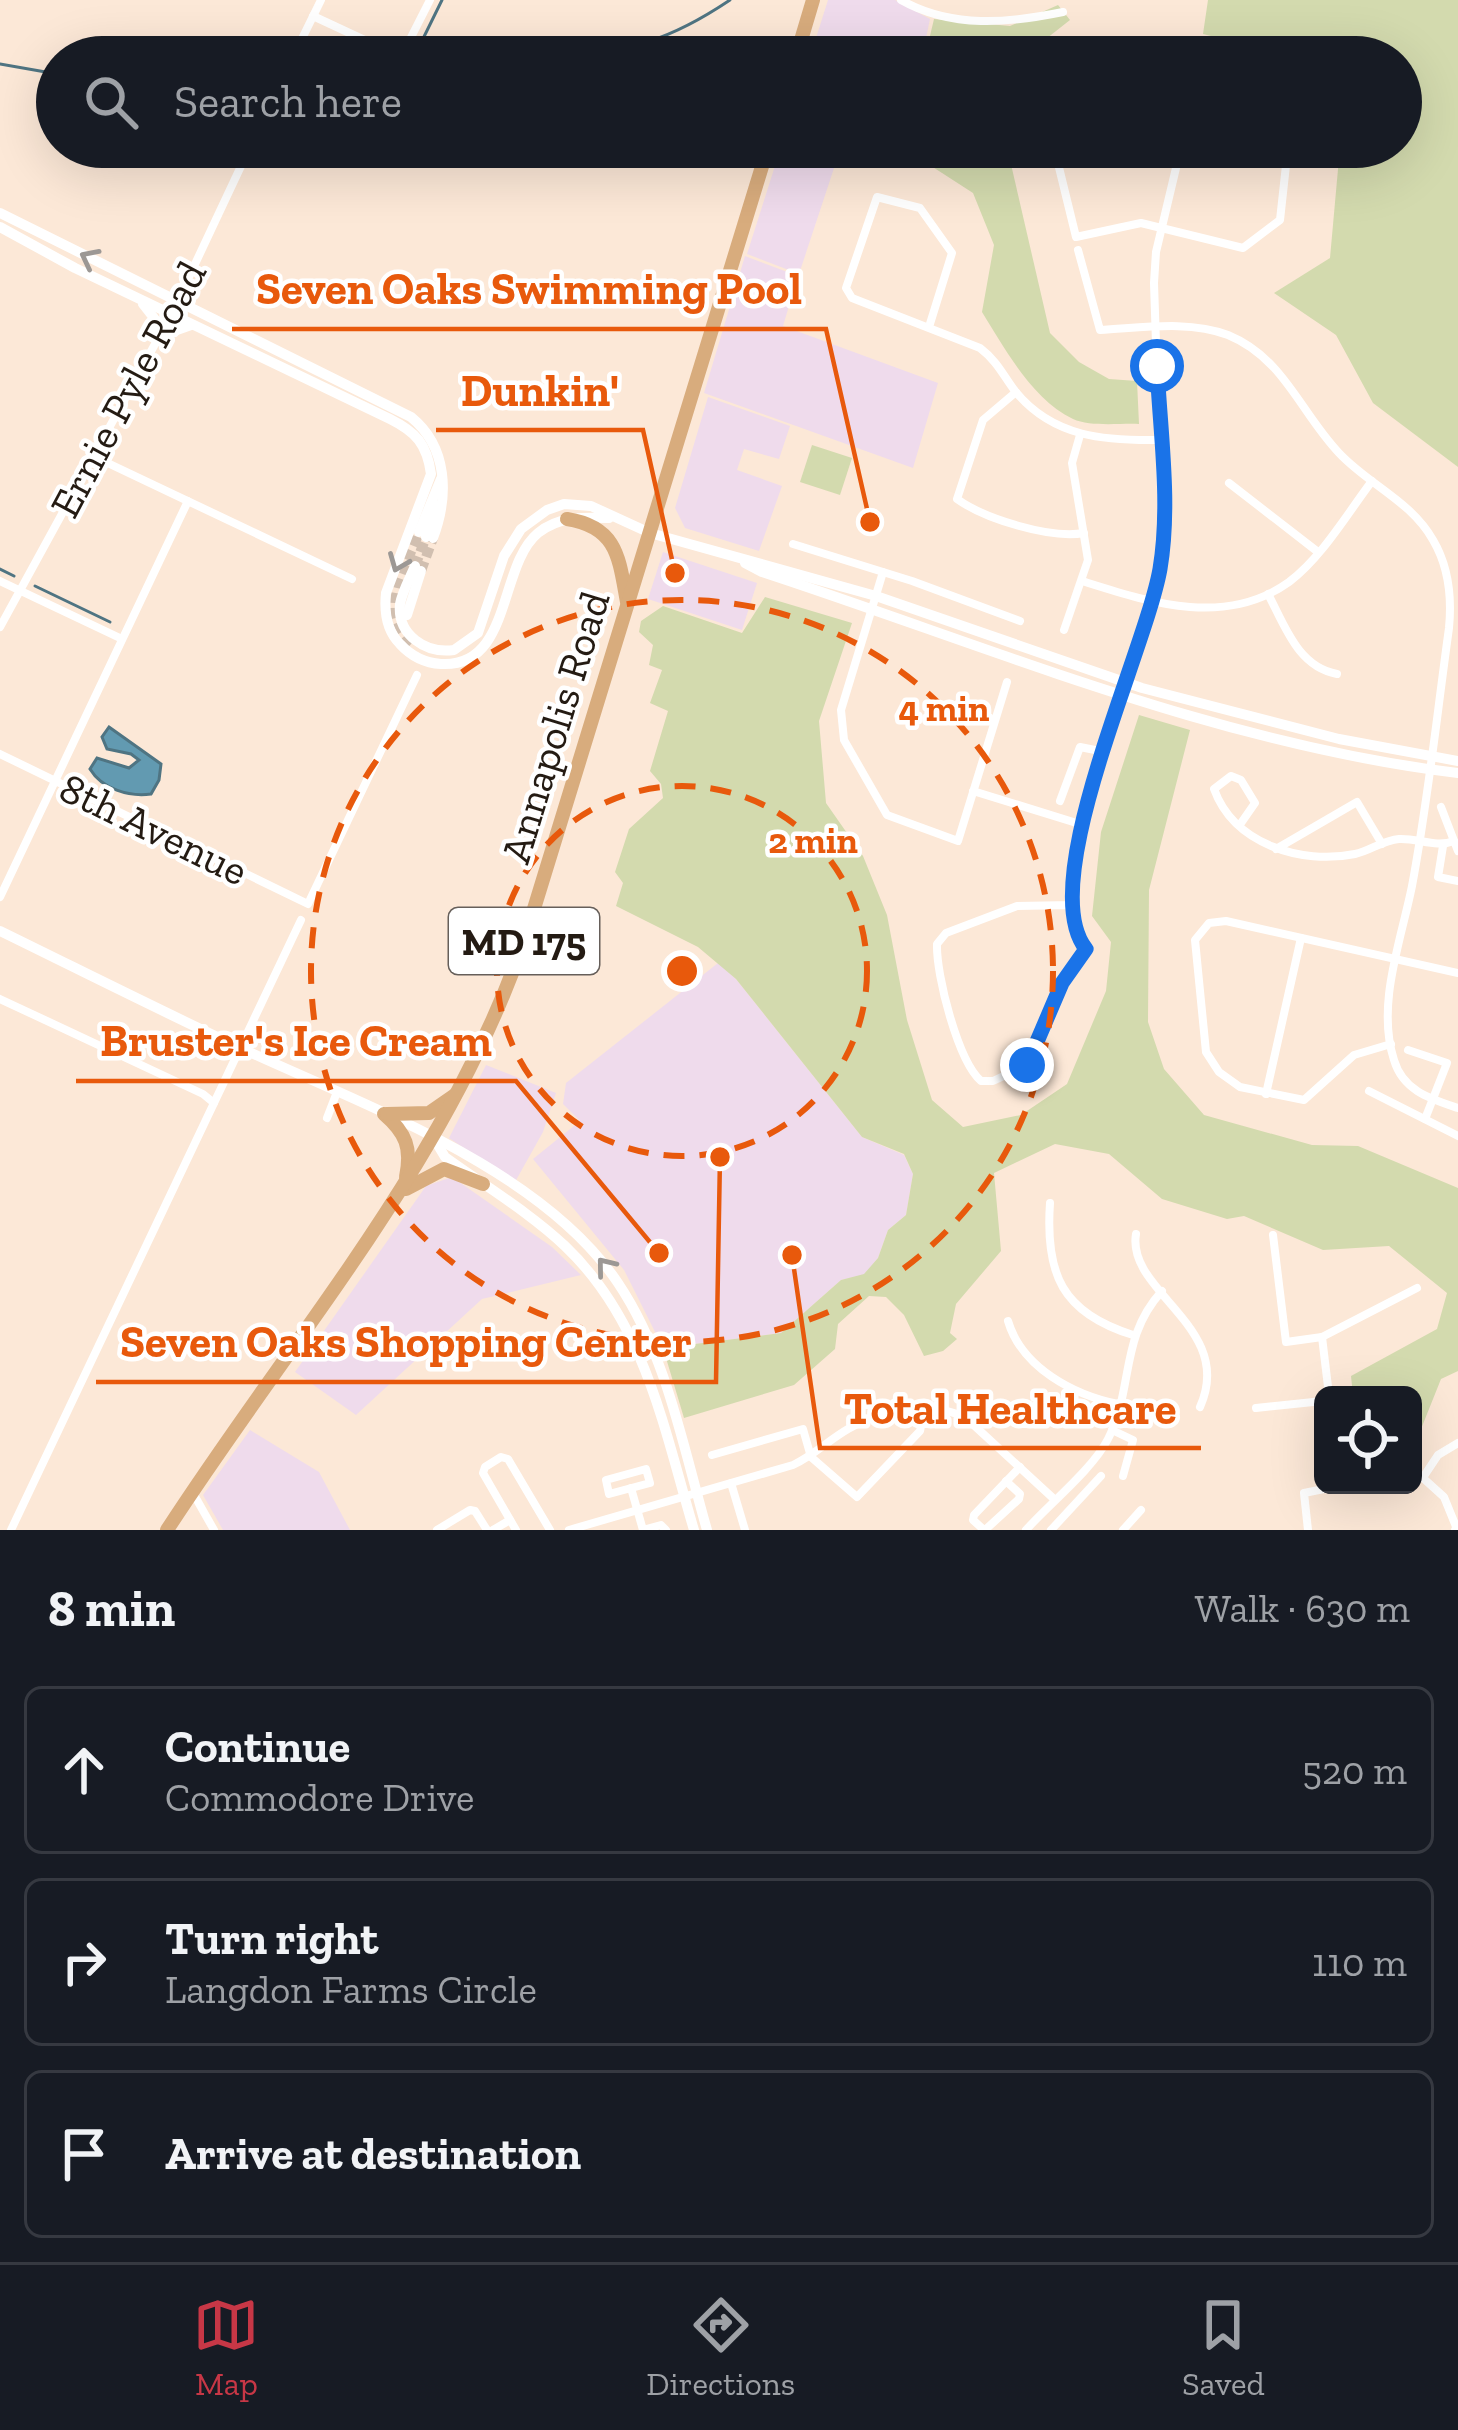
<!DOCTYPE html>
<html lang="en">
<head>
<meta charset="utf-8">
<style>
  :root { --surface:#171b24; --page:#20242c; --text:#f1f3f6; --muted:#9ea1a6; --line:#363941; --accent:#c73746 }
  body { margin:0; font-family:"Zilla Slab",serif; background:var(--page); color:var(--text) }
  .controls { position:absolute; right:36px; bottom:36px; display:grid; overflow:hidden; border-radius:18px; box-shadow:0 12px 48px #0002 }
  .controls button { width:108px; height:108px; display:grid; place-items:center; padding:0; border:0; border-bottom:3px solid var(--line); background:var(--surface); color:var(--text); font:60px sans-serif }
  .stop { position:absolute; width:36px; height:36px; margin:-27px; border:9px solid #1a73e8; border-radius:50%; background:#fff }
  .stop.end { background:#1a73e8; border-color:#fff; box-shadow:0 3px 12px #0008 }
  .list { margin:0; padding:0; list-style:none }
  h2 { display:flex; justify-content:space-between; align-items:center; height:156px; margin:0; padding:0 48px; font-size:51px }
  h2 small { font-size:39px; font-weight:400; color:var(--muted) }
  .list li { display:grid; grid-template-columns:78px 1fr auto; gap:36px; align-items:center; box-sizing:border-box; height:168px; margin:0 24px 24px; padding:0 24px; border:3px solid var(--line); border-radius:18px }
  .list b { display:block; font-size:45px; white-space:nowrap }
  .list p { margin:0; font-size:39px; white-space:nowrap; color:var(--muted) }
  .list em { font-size:39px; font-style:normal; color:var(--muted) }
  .icon { flex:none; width:66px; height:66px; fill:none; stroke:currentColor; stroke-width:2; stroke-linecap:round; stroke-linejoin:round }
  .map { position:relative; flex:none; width:1458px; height:1530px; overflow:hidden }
  .search { position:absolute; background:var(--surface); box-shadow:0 12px 48px #0002; left:36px; right:36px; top:36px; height:132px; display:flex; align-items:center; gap:30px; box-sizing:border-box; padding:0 42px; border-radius:66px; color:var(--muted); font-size:45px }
  .sheet { height:732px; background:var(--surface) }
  nav { display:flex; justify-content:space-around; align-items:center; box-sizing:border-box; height:168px; border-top:3px solid var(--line); background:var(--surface); font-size:33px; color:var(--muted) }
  nav a { display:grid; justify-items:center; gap:6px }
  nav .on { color:var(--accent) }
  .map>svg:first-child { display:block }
  .commercial { fill:#efdbec }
  .green { fill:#d3daae }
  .water { fill:#629ab1; stroke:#4f7482; stroke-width:3 }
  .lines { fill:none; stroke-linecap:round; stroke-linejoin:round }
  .stream { stroke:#4f7482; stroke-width:3 }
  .tertiary-tunnel { stroke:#d1bfb0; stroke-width:10; stroke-dasharray:10 5; stroke-linecap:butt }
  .minor { stroke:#fff; stroke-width:8 }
  .tertiary { stroke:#fff; stroke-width:10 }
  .primary { stroke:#d8ac7d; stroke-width:14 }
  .oneway { stroke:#9c9895 }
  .route { stroke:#1a73e8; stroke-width:15 }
  .ring { fill:none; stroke:#e8590c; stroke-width:6; stroke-dasharray:21 15 }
  .labels { text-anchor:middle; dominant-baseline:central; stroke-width:9; stroke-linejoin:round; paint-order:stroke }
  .shield { fill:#fff; stroke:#665f5a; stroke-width:3 }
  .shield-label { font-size:39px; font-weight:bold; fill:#241b13 }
  .street-label { font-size:42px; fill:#241b13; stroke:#fff }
  .centre { fill:#e8590c; stroke:#fff; stroke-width:6 }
  .ring-label { font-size:36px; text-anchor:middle; font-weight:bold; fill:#e8590c; stroke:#fff; stroke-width:9; stroke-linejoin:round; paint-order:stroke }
  .leader { fill:none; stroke:#e8590c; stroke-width:4.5 }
  .callout-dot { fill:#e8590c; stroke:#fff; stroke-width:4.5 }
  .callout-label { font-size:45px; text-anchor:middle; font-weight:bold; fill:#e8590c; stroke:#fff; stroke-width:9; stroke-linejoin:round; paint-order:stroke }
</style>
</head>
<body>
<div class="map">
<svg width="1458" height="1530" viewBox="0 0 1458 1530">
  <rect width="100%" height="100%" fill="#fce8d7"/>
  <g class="commercial">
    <path d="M828,0H895L930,19L922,57H810Z"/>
    <path d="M781,147H841L799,274L747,254Z"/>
    <path d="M745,256L798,276L783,326L938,383L913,468L704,393Z"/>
    <path d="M708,397L790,426L779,459L744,449L737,470L782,486L759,551L685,528L675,508Z"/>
    <path d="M663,552L757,583L742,630L648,599Z"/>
    <path d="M718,963L736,979L862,1137L904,1155L913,1174L906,1215L888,1230L878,1258L864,1275L841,1280L781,1333L663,1348L624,1270L533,1159L580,1121L563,1104L566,1083Z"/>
    <path d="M486,1065L556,1093L543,1132L515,1182L449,1138Z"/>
    <path d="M452,1177L552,1247L581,1275L482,1299L356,1415L295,1372L426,1186Z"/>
    <path d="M250,1430L319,1472L350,1530H223L203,1495Z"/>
  </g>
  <g class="green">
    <path d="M1208,0H1458V467L1373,403L1336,335L1274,293L1330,258L1340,147H1401V57H1294L1203,34Z"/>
    <path d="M1058,5L1070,20L1023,57H925L934,19L1010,26Z"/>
    <path d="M842,147H1007L1050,333L1079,362L1109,379L1137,381L1139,424C1120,423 1090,427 1073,419C1032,399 1005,349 982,312L994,245L973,193L925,162Z"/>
    <path d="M812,445L852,458L840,495L800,482Z"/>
    <path d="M765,597L852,623L819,721L826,803L863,856L887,915L907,1020L932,1100L963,1127L1021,1115L1067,1084L1106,991L1111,942L1092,916L1101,832L1139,715L1190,730L1149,890L1148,1022L1164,1069L1204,1115L1312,1145L1358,1146L1458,1188V1371L1441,1379L1413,1449V1395H1353L1351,1376L1437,1329L1447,1293L1389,1246L1323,1250L1244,1216L1227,1219L1162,1199L1109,1154L1055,1144L994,1173L1001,1251L956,1304L950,1333L957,1339L943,1351L924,1356L904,1315L886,1297L869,1296L838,1324L835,1349L794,1385L684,1418L663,1348L781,1333L841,1280L864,1274L878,1258L888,1230L906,1215L913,1174L904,1154L862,1137L736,979L698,947L616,906L623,883L615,872L629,829L663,798L661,784L650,771L668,711L650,703L662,670L649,665L653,645L639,632L641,621L663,606L742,633Z"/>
  </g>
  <path class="water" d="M109,727L161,764L159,780L151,794C129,797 102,789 90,769L97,758L129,768L139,760L131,754L107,749L102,737Z"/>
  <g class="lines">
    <g class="stream">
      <path d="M413,54L433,57"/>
      <path d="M415,55L442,0"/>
      <path d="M560,57C632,50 669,41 730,0"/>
      <path d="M0,64L57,74"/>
      <path d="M0,569L14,576"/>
      <path d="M35,586L110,622"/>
    </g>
    <g class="tertiary-tunnel">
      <path d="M415,566L426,537"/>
      <path d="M421,571L433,538"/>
      <path d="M412,643C377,611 405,570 419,532"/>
    </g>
    <g class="minor">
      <path d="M901,0C952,29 1009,23 1063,12"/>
      <path d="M313,16L401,57L430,0"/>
      <path d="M293,57L321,0"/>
      <path d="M1054,147L1076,237L1141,223L1243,248L1280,220L1288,147"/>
      <path d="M1078,250L1100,330C1141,328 1189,320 1228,335C1284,358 1300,412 1339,453C1369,485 1411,501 1433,540C1449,567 1452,597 1449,628C1437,714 1428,801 1412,886C1401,941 1376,1005 1394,1060C1403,1091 1431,1099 1458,1108"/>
      <path d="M929,327L952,253L920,208L877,197L846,288L852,298L980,348C997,361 1003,375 1015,391C1053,438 1106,441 1161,440"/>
      <path d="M1016,392L983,420L957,499C985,519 1050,539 1084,533"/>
      <path d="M95,457L352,579"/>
      <path d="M1229,483L1318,552"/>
      <path d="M793,544L912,581L1020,621"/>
      <path d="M883,572L841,710L844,740L887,815L958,841L1007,682"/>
      <path d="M0,581L122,639"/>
      <path d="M1082,581C1149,602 1225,628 1289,582C1322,557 1347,514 1372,481"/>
      <path d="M1268,594C1285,626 1298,667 1337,674"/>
      <path d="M0,627L172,313L250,147"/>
      <path d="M1064,630L1088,560L1072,463L1080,435"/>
      <path d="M0,754L308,904L417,675"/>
      <path d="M973,791L1083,825"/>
      <path d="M1060,801L1080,747L1105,752"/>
      <path d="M1441,807L1458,851"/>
      <path d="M1239,826L1255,803L1241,780L1231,776L1214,789C1234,844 1301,865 1355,854C1370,851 1383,840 1399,839C1418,838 1436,848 1454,841"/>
      <path d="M1443,846L1438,877L1458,881"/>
      <path d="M1276,849L1357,802L1382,844"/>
      <path d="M0,897L188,501"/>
      <path d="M1071,905L1017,906L946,933L937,944C936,975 958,1061 981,1081H993L1027,1065L1062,983L1086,949L1074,930L1071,915L1074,854L1156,588L1163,552L1154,283L1156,252L1181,147"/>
      <path d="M0,999L203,1094L214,1103"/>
      <path d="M1391,1044L1354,1055L1304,1100L1240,1087L1219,1072L1206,1052L1195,940L1209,923L1226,921L1458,973"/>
      <path d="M1408,1050L1447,1063L1425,1119"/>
      <path d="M1369,1091L1458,1136"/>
      <path d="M1266,1094L1301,938"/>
      <path d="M327,1118L337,1092"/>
      <path d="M1050,1203C1045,1274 1062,1313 1133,1335"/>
      <path d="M1136,1234C1126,1292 1236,1327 1200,1407"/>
      <path d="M1273,1235L1286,1342L1322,1337L1417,1288"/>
      <path d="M1008,1321C1022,1368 1074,1395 1118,1404"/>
      <path d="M1322,1337L1329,1395"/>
      <path d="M1256,1408L1323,1401"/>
      <path d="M1112,1430L1133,1440L1123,1476"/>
      <path d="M712,1455L803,1429L811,1457L857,1497L920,1431L925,1408"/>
      <path d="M646,1469L650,1483L609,1494L606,1480Z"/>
      <path d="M1413,1469L1444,1497L1457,1529"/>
      <path d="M1424,1476L1438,1455L1458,1443"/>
      <path d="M731,1483L745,1530"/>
      <path d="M1345,1487L1366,1485"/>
      <path d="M631,1488L643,1530"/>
      <path d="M193,1493L214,1530"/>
      <path d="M11,1530L301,920"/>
      <path d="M437,1530L470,1510L475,1511L487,1530"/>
      <path d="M493,1530L510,1520"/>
      <path d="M516,1530L483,1473L485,1467L501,1457L508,1459L550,1530"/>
      <path d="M569,1530L793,1465C814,1455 829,1440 848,1429C881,1410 932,1400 966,1418L1054,1499"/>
      <path d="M643,1530L661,1525L666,1530"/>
      <path d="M984,1530L973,1520L974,1515L1020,1467"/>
      <path d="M985,1530L1019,1499L1020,1494L1006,1481"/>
      <path d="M1026,1530C1049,1504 1092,1470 1108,1439C1134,1389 1119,1338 1162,1291"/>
      <path d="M1051,1530L1101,1476"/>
      <path d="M1123,1530L1141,1510"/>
      <path d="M1308,1530L1304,1493L1344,1485"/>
    </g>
    <g class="tertiary">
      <path d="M0,213L411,417C448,447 449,496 433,538"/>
      <path d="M0,227L75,268L390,419C416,432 427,444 431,474L386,593C384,612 386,630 400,644C411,656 425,663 441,664C512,668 498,566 538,533C559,516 584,517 609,518"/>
      <path d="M143,304L154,318L160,336L191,325"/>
      <path d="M419,532L441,479"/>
      <path d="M426,537L436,506"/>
      <path d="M745,563L762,572C991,647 1217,744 1458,773"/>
      <path d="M415,566C410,578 402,592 400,604C397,635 426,654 454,650L478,633L504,556L521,529L547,510L564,504L591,506L650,533L876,596L1142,688L1339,739L1458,761"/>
      <path d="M407,615L421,571"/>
      <path d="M0,931C82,971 163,1012 245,1050C366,1106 542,1169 618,1283C667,1356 683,1447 707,1530"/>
      <path d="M436,1142L445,1157C485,1186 529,1212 565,1246C645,1322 664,1429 694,1530"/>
      <path d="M1456,1530L1458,1529"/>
    </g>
    <g class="primary">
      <path d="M796,57L813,0"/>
      <path d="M567,519C618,527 619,559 627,602"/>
      <path d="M384,1114C406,1133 412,1148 406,1177"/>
      <path d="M387,1114L429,1113L455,1095"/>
      <path d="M406,1189L444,1169L483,1184"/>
      <path d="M167,1530C294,1334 448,1162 525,938L768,147"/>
    </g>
  </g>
  <defs><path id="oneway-chevron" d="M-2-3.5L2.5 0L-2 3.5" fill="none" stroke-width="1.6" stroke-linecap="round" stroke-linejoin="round" transform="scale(3)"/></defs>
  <g class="oneway">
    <use href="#oneway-chevron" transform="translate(89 258) rotate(-153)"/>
    <use href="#oneway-chevron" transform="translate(398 563) rotate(112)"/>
    <use href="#oneway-chevron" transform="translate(605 1266) rotate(-129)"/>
  </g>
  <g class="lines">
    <path class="route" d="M1027,1065L1062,983L1086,949C1034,884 1145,653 1160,569C1171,503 1160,432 1157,366"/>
  </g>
  <g class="ring">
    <circle cx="682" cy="971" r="185"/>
    <circle cx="682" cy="971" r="371"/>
  </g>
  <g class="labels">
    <rect class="shield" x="449" y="908" width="150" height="66" rx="9"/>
    <g class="shield-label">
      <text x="524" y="941">MD 175</text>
    </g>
    <g class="street-label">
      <text transform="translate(128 389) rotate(-62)">Ernie Pyle Road</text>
      <text transform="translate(555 727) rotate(-73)">Annapolis Road</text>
      <text transform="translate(154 829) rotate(26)">8th Avenue</text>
    </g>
  </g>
  <circle cx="682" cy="971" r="18" class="centre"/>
  <g class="ring-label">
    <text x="944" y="721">4 min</text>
    <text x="813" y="853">2 min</text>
  </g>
  <path class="leader" d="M870 522L826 329H232M675 573L643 430H436M659 1253L516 1081H76M720 1157L716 1382H96M792 1255L820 1448H1201"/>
  <g class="callout-dot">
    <circle cx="870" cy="522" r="12"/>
    <circle cx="675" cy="573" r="12"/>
    <circle cx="659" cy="1253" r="12"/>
    <circle cx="720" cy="1157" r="12"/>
    <circle cx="792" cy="1255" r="12"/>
  </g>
  <g class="callout-label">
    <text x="529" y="304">Seven Oaks Swimming Pool</text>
    <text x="540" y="406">Dunkin'</text>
    <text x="296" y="1056">Bruster's Ice Cream</text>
    <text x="406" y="1357">Seven Oaks Shopping Center</text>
    <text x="1010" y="1424">Total Healthcare</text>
  </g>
</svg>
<div class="controls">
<button><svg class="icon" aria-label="locate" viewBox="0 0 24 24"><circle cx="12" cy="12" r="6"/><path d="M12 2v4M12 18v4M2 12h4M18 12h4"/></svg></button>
</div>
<div class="stop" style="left:1157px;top:366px"></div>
<div class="stop end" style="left:1027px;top:1065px"></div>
<div class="search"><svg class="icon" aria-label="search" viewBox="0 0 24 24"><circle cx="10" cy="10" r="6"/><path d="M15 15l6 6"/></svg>Search here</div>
</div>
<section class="sheet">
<h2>8 min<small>Walk · 630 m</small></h2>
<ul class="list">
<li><svg class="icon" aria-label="ahead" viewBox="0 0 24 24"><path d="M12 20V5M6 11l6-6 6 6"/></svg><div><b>Continue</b><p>Commodore Drive</p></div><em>520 m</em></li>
<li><svg class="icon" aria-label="right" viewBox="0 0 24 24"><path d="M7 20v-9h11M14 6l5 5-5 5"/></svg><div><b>Turn right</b><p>Langdon Farms Circle</p></div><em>110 m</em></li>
<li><svg class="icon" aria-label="arrive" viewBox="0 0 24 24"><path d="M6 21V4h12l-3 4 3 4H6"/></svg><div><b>Arrive at destination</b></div></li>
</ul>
</section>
<nav>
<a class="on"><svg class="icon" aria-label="map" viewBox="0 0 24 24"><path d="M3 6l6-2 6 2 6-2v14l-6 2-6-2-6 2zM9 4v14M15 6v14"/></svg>Map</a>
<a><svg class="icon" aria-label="directions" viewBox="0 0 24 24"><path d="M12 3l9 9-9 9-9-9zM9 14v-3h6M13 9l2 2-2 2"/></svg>Directions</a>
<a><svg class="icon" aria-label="saved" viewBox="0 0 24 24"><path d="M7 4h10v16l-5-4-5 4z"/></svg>Saved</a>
</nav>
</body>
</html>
